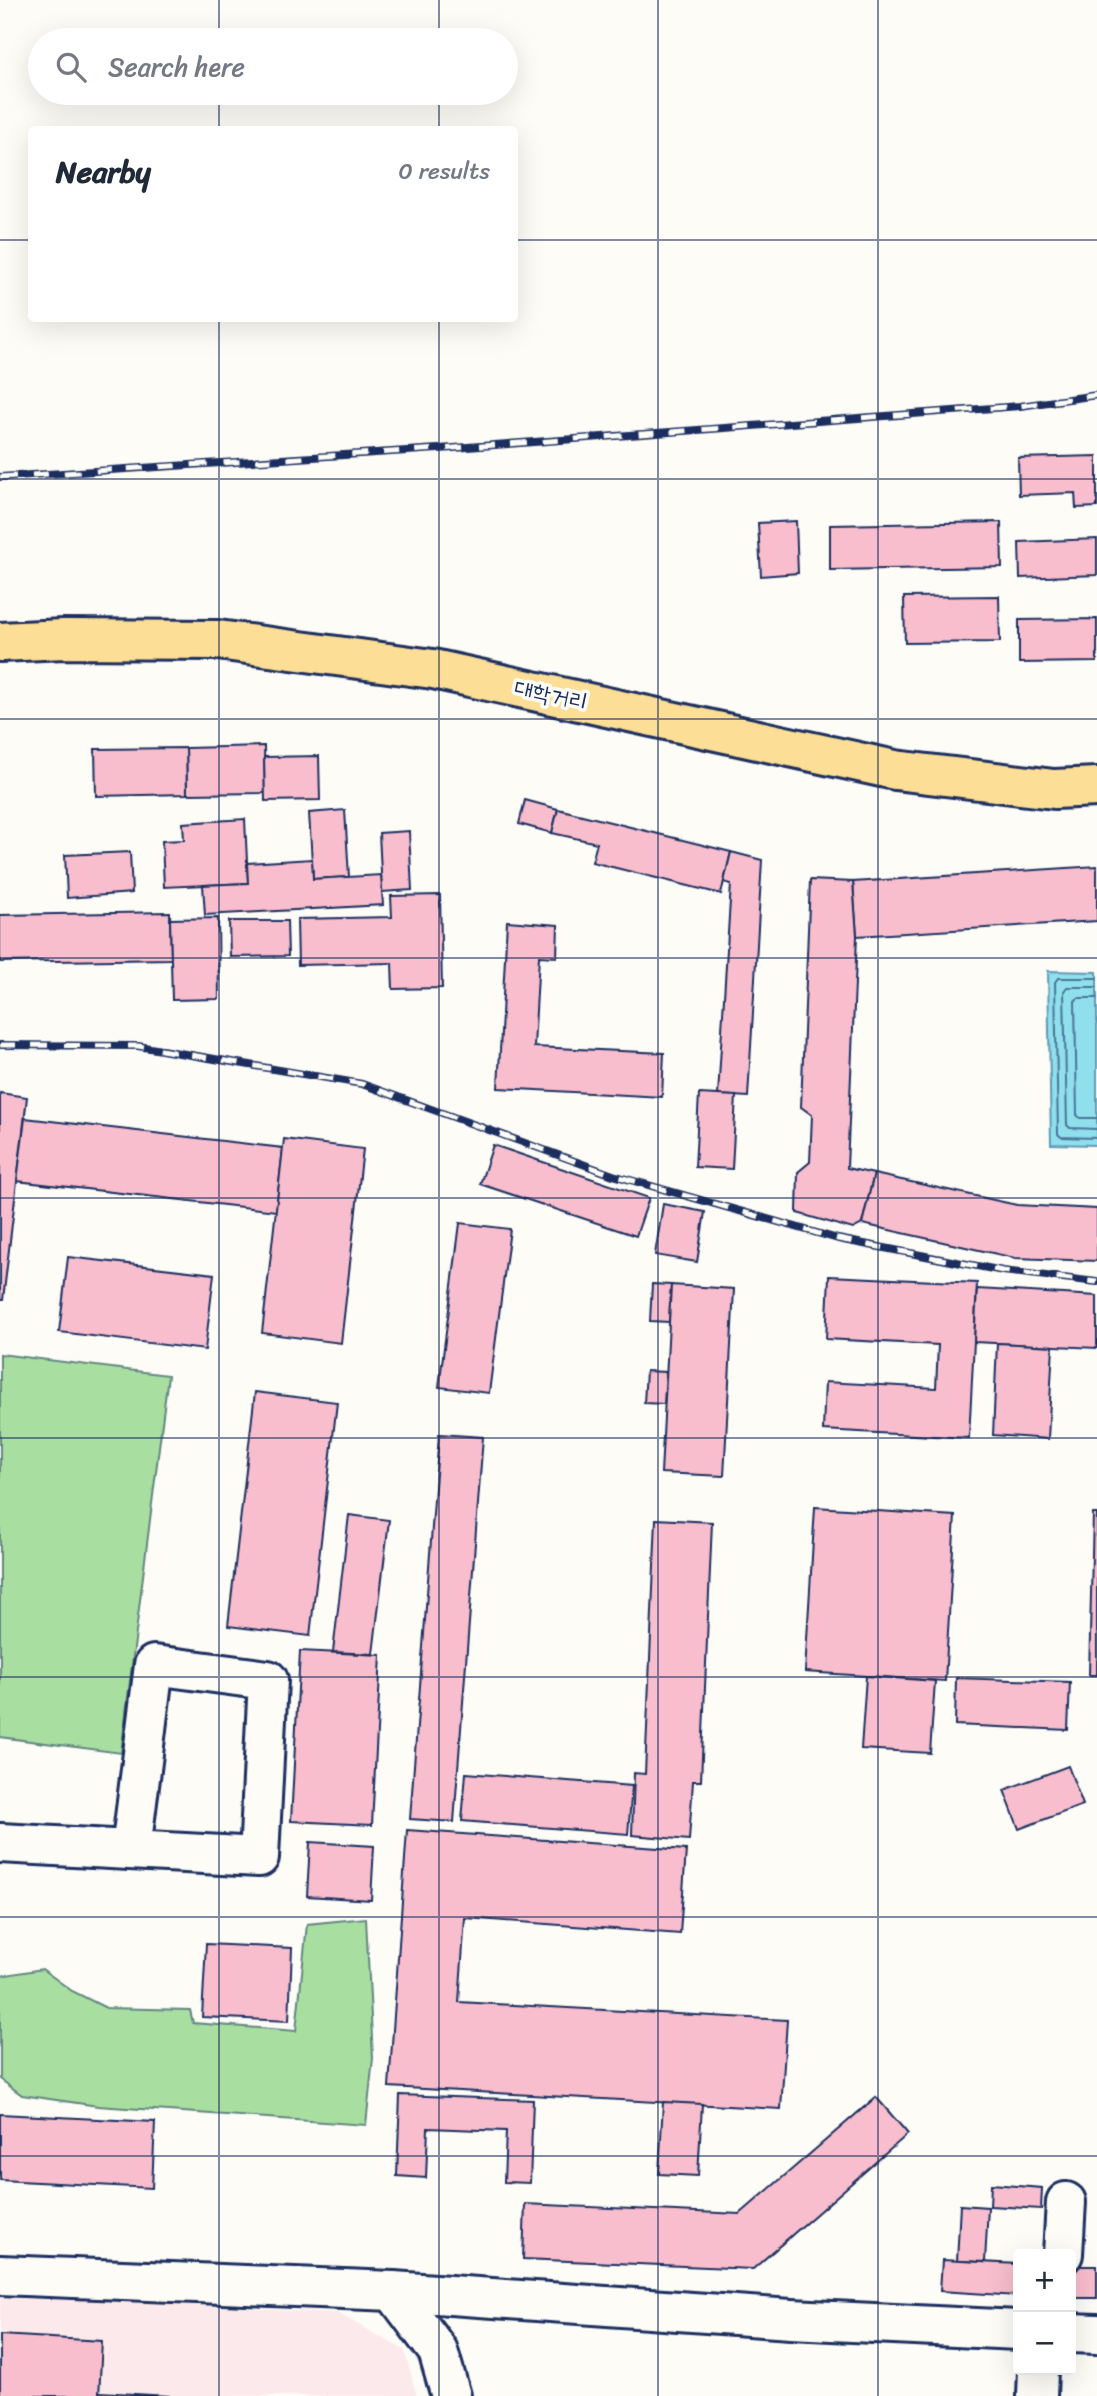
<!DOCTYPE html>
<html lang="en">
<head>
<meta charset="utf-8">
<style>
  :root { --surface:#fff; --page:#f6f6f7; --text:#1f2937; --muted:#747a83; --line:#e0e1e3 }
  body { margin:0; font-family:Sriracha,"Poor Story",sans-serif; background:var(--page); color:var(--text) }
  .controls { position:absolute; right:21px; bottom:21px; display:grid; overflow:hidden; border-radius:7px; box-shadow:0 7px 28px #0002 }
  .controls button { width:63px; height:63px; display:grid; place-items:center; padding:0; border:0; border-bottom:2px solid var(--line); background:var(--surface); color:var(--text); font:35px sans-serif }
  .list { margin:0; padding:0; list-style:none }
  h2 { display:flex; justify-content:space-between; align-items:center; height:91px; margin:0; padding:0 28px; font-size:30px }
  h2 small { font-size:23px; font-weight:400; color:var(--muted) }
  .icon { flex:none; width:38px; height:38px; fill:none; stroke:currentColor; stroke-width:2; stroke-linecap:round; stroke-linejoin:round }
  .map { position:relative; flex:none; width:1097px; height:2396px; overflow:hidden }
  .search { position:absolute; background:var(--surface); box-shadow:0 7px 28px #0002; left:28px; top:28px; width:490px; height:77px; display:flex; align-items:center; gap:18px; box-sizing:border-box; padding:0 24px; border-radius:38px; color:var(--muted); font-size:26px }
  .panel { position:absolute; background:var(--surface); box-shadow:0 7px 28px #0002; left:28px; top:126px; width:490px; height:196px; border-radius:7px }
  .map>svg:first-child { display:block }
  .built { fill:#fce9eb }
  .green { fill:#a9dea1; stroke:#628680; stroke-width:2 }
  .water { fill:#90dfed; stroke:#6199b4; stroke-width:2 }
  .lines { fill:none; stroke-linecap:round; stroke-linejoin:round }
  .shore { stroke:#4a7597; stroke-width:2 }
  .building { fill:#f8bece; stroke:#1b2f5e; stroke-width:2 }
  .minor-casing { stroke:#1b2f5e; stroke-width:44 }
  .major-casing { stroke:#1b2f5e; stroke-width:44 }
  .minor { stroke:#fdfcf7; stroke-width:38 }
  .major { stroke:#fdde96; stroke-width:38 }
  .rail-casing { stroke:#1b2f5e; stroke-width:8 }
  .rail { stroke:#fdfcf7; stroke-width:5; stroke-dasharray:16; stroke-linecap:butt }
  .grid { fill:none; stroke:#1b2f5e; stroke-width:2; stroke-opacity:0.55 }
  .labels { text-anchor:middle; dominant-baseline:central; stroke-width:7; stroke-linejoin:round; paint-order:stroke }
  .street-label { font-size:23px; fill:#1b2f5e; stroke:#fdfcf7 }
</style>
</head>
<body>
<div class="map">
<svg width="1097" height="2396" viewBox="0 0 1097 2396">
  <rect width="100%" height="100%" fill="#fdfcf7"/>
  <filter id="ink" filterUnits="userSpaceOnUse"><feTurbulence type="fractalNoise" baseFrequency=".0143" numOctaves="2"/><feDisplacementMap in="SourceGraphic" scale="14" xChannelSelector="R" yChannelSelector="G"/><feConvolveMatrix kernelMatrix="1 2 1 2 8 2 1 2 1" color-interpolation-filters="sRGB"/></filter>
  <g filter="url(#ink)">
    <path class="built" d="M0,2295L337,2313L404,2350L417,2396H0Z"/>
    <g class="green">
      <path d="M0,1354L168,1375L121,1753L0,1737Z"/>
      <path d="M366,1918L373,2058L366,2125L98,2106L22,2095L0,2079V1976L42,1969L72,1991L106,2008L190,2010L193,2023L296,2031L307,1924Z"/>
    </g>
    <path class="water" d="M1048,971L1097,972V1145L1051,1144Z"/>
    <g class="lines">
      <g class="shore">
        <path d="M1097,978H1058L1055,982L1058,1134L1061,1137L1097,1138"/>
        <path d="M1097,987H1067L1064,991L1067,1125L1070,1128L1097,1129"/>
        <path d="M1097,998H1078L1075,1001L1077,1115L1080,1118H1097"/>
      </g>
    </g>
    <g class="building">
      <path d="M1097,456V507L1076,508L1075,493L1019,495L1018,458Z"/>
      <path d="M796,521L798,573L761,576L758,523Z"/>
      <path d="M1001,522L1002,567L830,570V525Z"/>
      <path d="M1097,539V575L1020,578L1019,542Z"/>
      <path d="M999,596L1000,642L905,643L904,597Z"/>
      <path d="M1097,619V662L1019,663V620Z"/>
      <path d="M264,746L265,793L187,794L186,748Z"/>
      <path d="M186,748L187,794L96,796L95,749Z"/>
      <path d="M319,756L320,800L265,801L264,757Z"/>
      <path d="M525,800L558,809L552,833L519,824Z"/>
      <path d="M558,809L731,852L721,894L592,862L597,843L552,833Z"/>
      <path d="M345,810L349,877L313,879L309,813Z"/>
      <path d="M245,819L248,883L164,887L162,841L184,840L183,823Z"/>
      <path d="M409,831L412,890L382,892L379,833Z"/>
      <path d="M130,852L132,893L67,898L65,855Z"/>
      <path d="M731,852L762,860L748,1097L718,1095L731,884L724,882Z"/>
      <path d="M312,859L313,879L381,875L383,905L205,915L203,885L248,883L247,863Z"/>
      <path d="M1097,866V921L857,936L853,882Z"/>
      <path d="M810,880L853,882L857,936L847,1168L874,1174L862,1224L853,1229L797,1213L798,1172L810,1162L812,1115L801,1107Z"/>
      <path d="M440,895L442,988L393,989L392,963L298,965L297,919L392,917L391,896Z"/>
      <path d="M170,912L171,959L0,962V915Z"/>
      <path d="M218,918L219,999L172,1000L170,919Z"/>
      <path d="M229,921H287L288,956L230,957Z"/>
      <path d="M507,921L558,925L557,957L539,956L534,1047L664,1053L662,1097L498,1088Z"/>
      <path d="M0,1093L27,1097L3,1300H0Z"/>
      <path d="M699,1094L736,1096L732,1169L695,1167Z"/>
      <path d="M25,1118L283,1148L276,1211L17,1181Z"/>
      <path d="M284,1139L363,1149L341,1343L262,1333Z"/>
      <path d="M493,1145L649,1198L636,1236L480,1184Z"/>
      <path d="M874,1174L1017,1205L1097,1209V1261L1015,1258L862,1224Z"/>
      <path d="M663,1204L705,1212L697,1262L655,1255Z"/>
      <path d="M460,1223L510,1229L489,1393L439,1387Z"/>
      <path d="M68,1257L214,1274L205,1350L59,1332Z"/>
      <path d="M829,1276L977,1283L969,1438L823,1430L825,1382L936,1388L938,1345L826,1339Z"/>
      <path d="M652,1284L671,1285L669,1322L650,1321Z"/>
      <path d="M671,1285L734,1289L724,1476L661,1473Z"/>
      <path d="M977,1289L1097,1296V1348L974,1342Z"/>
      <path d="M997,1343L1053,1346L1048,1439L993,1435Z"/>
      <path d="M646,1371L666,1372L664,1404L644,1403Z"/>
      <path d="M255,1392L337,1402L310,1636L228,1626Z"/>
      <path d="M439,1434L483,1437L454,1822L410,1819Z"/>
      <path d="M815,1507L955,1516L945,1681L805,1672Z"/>
      <path d="M1093,1514H1097V1675H1089Z"/>
      <path d="M349,1515L389,1520L373,1654L333,1652Z"/>
      <path d="M656,1519L712,1522L701,1781H693L689,1840L632,1835L634,1773L645,1774Z"/>
      <path d="M300,1651L381,1655L372,1825L291,1821Z"/>
      <path d="M866,1676L935,1681L930,1753L861,1749Z"/>
      <path d="M956,1678L1070,1682L1068,1730L955,1725Z"/>
      <path d="M1068,1766L1083,1805L1019,1829L1004,1790Z"/>
      <path d="M466,1773L632,1786L628,1834L462,1821Z"/>
      <path d="M407,1830L686,1850L680,1934L465,1918L459,2002L787,2020L781,2109L389,2087Z"/>
      <path d="M310,1842L374,1846L371,1900L307,1896Z"/>
      <path d="M206,1944L292,1948L289,2021L202,2017Z"/>
      <path d="M400,2095L533,2100L530,2183L504,2182L506,2131L428,2128L426,2178L397,2176Z"/>
      <path d="M876,2097L908,2134L753,2269L523,2259L525,2204L740,2214Z"/>
      <path d="M663,2102L702,2104L698,2176L659,2174Z"/>
      <path d="M0,2114L155,2122L152,2188L0,2180Z"/>
      <path d="M991,2184L1042,2188L1041,2209L990,2206Z"/>
      <path d="M960,2205L988,2207L985,2262L957,2261Z"/>
      <path d="M942,2260L1018,2264V2296L940,2291Z"/>
      <rect x="1071" y="2266" width="26" height="32"/>
      <path d="M0,2335L102,2341L99,2396H0Z"/>
      <path d="M99,2392L170,2396H99Z"/>
    </g>
    <g class="lines">
      <defs>
        <g id="minor">
          <path d="M0,1843L259,1857L268,1680L154,1665L131,1850"/>
          <path d="M1063,2254L1066,2202"/>
          <path d="M0,2275L393,2291L791,2319L1018,2330"/>
          <path d="M393,2291L438,2351L451,2396"/>
          <path d="M1071,2333L1097,2334"/>
          <path d="M1037,2396L1038,2370"/>
        </g>
        <path id="major" d="M0,642L64,639L218,640L433,669L895,770L1054,789L1097,787"/>
      </defs>
      <use href="#minor" class="minor-casing"/>
      <use href="#major" class="major-casing"/>
      <use href="#minor" class="minor"/>
      <use href="#major" class="major"/>
      <defs>
        <g id="rail">
          <path d="M0,477L454,448L1020,406L1097,395"/>
          <path d="M0,1045L138,1046L362,1084L613,1175L838,1239L1003,1271L1097,1282"/>
        </g>
      </defs>
      <use href="#rail" class="rail-casing"/>
      <use href="#rail" class="rail"/>
    </g>
  </g>
  <path class="grid" d="M219,0V40M439,0V40M658,0V2396M878,0V2396M219,93V130M439,93V130M0,240H32M514,240H1097M219,318V2396M439,318V2396M0,479H1097M0,719H1097M0,958H1097M0,1198H1097M0,1438H1097M0,1677H1097M0,1917H1097M0,2156H1097"/>
  <g class="labels">
    <g class="street-label">
      <text transform="translate(551 695) rotate(12)">대학거리</text>
    </g>
  </g>
</svg>
<div class="controls">
<button>+</button>
<button>−</button>
</div>
<div class="search"><svg class="icon" aria-label="search" viewBox="0 0 24 24"><circle cx="10" cy="10" r="6"/><path d="M15 15l6 6"/></svg>Search here</div>
<section class="panel">
<h2>Nearby<small>0 results</small></h2>
<ul class="list">
</ul>
</section>
</div>
</body>
</html>
